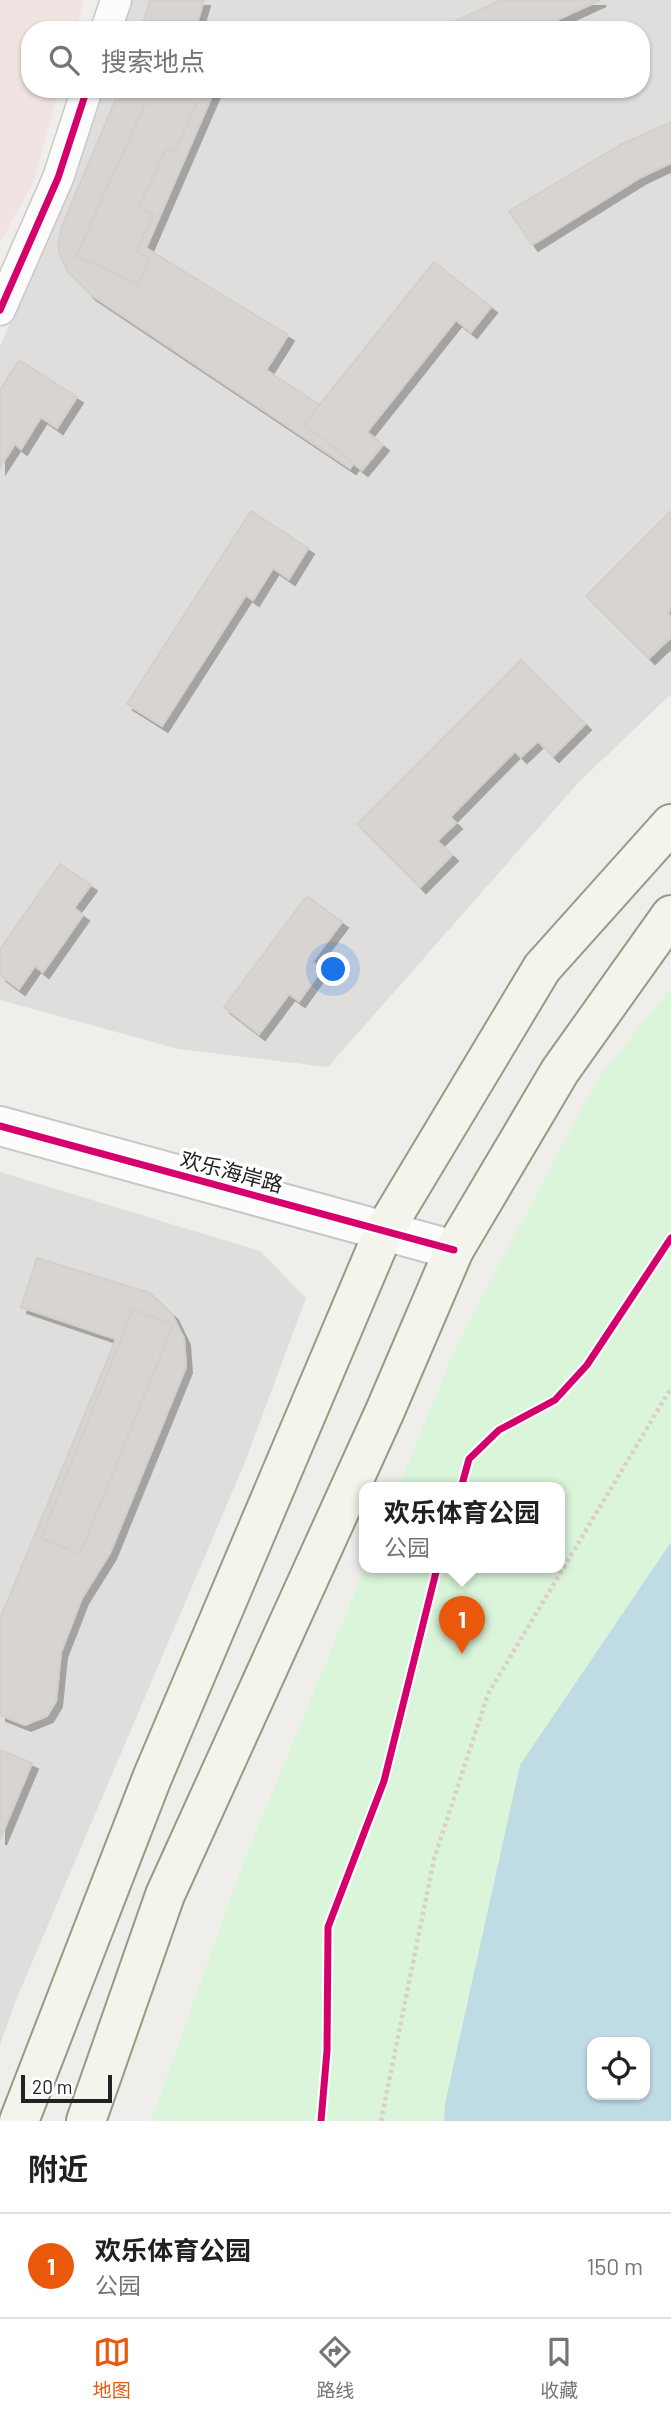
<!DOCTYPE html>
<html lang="zh">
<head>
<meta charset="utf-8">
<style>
  :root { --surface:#fff; --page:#f6f6f6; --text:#202124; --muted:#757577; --line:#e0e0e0; --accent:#ea580c }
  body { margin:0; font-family:Barlow,"Noto Sans SC",sans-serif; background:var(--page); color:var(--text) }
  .controls { position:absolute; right:21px; bottom:21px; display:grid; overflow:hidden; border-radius:14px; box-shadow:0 2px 5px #0004 }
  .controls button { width:63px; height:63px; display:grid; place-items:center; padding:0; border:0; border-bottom:2px solid var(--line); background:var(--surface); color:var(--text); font:35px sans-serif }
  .scale { position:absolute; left:21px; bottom:18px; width:91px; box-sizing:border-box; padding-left:7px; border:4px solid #222; border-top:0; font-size:19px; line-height:24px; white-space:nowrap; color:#222; -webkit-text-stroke:5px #fff; paint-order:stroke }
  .you { position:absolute; left:334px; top:970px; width:24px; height:24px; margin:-18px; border:5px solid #fff; border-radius:50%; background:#1a73e8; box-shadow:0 0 0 10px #1a73e833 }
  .badge { display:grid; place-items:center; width:46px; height:46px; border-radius:50%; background:var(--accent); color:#fff; font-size:23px; font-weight:700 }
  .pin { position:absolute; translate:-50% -58px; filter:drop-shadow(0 2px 4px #0008) }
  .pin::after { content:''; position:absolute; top:37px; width:24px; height:21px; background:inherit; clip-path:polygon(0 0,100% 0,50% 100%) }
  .popup { position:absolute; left:359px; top:1482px; width:206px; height:91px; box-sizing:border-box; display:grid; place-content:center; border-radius:14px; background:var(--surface); filter:drop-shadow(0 2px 5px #0005); font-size:23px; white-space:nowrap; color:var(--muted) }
  .popup b { font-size:26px; color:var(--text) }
  .popup::after { content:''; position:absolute; left:50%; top:100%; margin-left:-14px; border:14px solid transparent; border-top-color:var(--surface) }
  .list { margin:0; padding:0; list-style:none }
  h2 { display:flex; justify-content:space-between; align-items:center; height:91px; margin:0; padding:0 28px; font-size:30px }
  h2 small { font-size:23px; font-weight:400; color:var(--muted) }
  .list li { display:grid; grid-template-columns:46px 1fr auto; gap:21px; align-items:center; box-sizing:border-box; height:105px; padding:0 28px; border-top:2px solid var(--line) }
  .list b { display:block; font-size:26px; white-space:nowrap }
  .list p { margin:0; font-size:23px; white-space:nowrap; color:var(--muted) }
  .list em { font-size:23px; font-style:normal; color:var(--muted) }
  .icon { flex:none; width:38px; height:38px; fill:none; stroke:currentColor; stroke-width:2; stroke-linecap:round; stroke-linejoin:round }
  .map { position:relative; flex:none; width:671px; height:2121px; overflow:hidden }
  .search { position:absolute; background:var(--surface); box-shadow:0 2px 5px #0004; left:21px; right:21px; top:21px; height:77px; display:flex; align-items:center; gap:18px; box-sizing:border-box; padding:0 24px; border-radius:28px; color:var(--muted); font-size:26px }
  .sheet { height:196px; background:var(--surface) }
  nav { display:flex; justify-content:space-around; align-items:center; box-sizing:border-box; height:98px; border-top:2px solid var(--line); background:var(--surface); font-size:19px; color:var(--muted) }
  nav a { display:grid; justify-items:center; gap:4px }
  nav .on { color:var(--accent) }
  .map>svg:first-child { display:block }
  .residential { fill:#dfdedc }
  .commercial { fill:#f1e3e1 }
  .park { fill:#daf5da }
  .water { fill:#bfdbe3; fill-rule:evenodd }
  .building { fill:#d7d4d2; stroke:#d3d0cc; stroke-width:2; filter:url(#shadow) }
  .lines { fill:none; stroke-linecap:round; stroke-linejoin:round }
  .minor-casing { stroke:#c9c8c7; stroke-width:33 }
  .tertiary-casing { stroke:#c9c8c7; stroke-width:42 }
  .secondary-casing { stroke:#999a82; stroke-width:42 }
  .path { stroke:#dccecd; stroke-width:4.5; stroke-dasharray:3.5 3.5; stroke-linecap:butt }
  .minor { stroke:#fdfcfc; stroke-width:30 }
  .tertiary { stroke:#fdfcfc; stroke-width:38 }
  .secondary { stroke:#f4f4ed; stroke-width:38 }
  .cycleway-casing { stroke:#fff; stroke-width:11 }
  .cycleway { stroke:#d6006c; stroke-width:7 }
  .labels { text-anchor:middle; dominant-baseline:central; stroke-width:7; stroke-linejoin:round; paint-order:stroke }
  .street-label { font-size:21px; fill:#222; stroke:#fff }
</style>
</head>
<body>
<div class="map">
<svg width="671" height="2121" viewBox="0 0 671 2121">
  <defs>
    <filter id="shadow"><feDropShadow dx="6" dy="6" stdDeviation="0" flood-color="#0004"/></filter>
  </defs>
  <rect width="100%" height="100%" fill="#f0eeeb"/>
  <g class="residential">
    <path d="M131,0H671V694L578,783L328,1067L178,1049L0,1000V346L67,195L102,89H641V30H121Z"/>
    <path d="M0,1172L260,1251L306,1298L245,1462L16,2000L0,2045Z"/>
  </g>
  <path class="commercial" d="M0,0H84L76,30H30V89H59L34,181L0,243Z"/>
  <path class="park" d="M671,988V1542L520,1765L445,2104L444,2121H151L243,1863L365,1568H560V1488H398L457,1344L597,1080Z"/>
  <path class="water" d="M671,1542V2121H444L445,2104L520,1765ZM592,2042H645V2095H592Z"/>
  <g class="building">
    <path d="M150,0H204L195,30H141Z"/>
    <path d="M501,0H600L535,30H436Z"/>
    <path d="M120,89H215L146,248L288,335L266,370L371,438L350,468L90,294L68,272L60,255L58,244L62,226Z"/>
    <path d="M152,89H192L201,94L174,153L166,149L139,207L154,214L136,252L150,258L138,284L76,256Z"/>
    <path d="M671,122V163L641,177L532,245L509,211L622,144Z"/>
    <path d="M434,262L491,307L471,332L456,320L367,432L383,445L362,470L304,424Z"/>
    <path d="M19,360L77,397L57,428L41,417L21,449L15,444L0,467V390Z"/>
    <path d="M251,511L308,548L289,579L273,568L253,600L246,595L162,726L127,704Z"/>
    <path d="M671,511V609L667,613L671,617V637L649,658L586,596Z"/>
    <path d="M521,660L585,724L553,756L538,741L521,757L515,751L450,817L456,823L437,841L452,855L420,887L357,824Z"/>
    <path d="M60,864L91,885L74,908L83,915L43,972L35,966L19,989L0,975V949Z"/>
    <path d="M307,896L342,922L312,962L322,969L299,1001L289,994L259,1034L224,1007Z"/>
    <path d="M37,1258L150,1293L172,1314L184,1339L186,1367L110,1553L82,1598L61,1652L56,1701L47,1716L25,1725L0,1715V1619L116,1339L21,1307Z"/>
    <path d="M133,1309L173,1325L80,1554L41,1538Z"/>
    <path d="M0,1750L32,1763L0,1839Z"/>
  </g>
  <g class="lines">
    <defs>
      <g id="minor">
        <path d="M106,30L116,0"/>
        <path d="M0,310L58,178L87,89"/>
      </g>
      <path id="tertiary" d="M0,1126L454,1250"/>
      <g id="secondary">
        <path d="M19,2121L152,1778L384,1231L542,968L671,824"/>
        <path d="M86,2121L165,1895L385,1411L454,1250L560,1071L671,915"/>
      </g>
    </defs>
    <use href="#minor" class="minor-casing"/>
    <use href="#tertiary" class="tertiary-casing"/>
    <use href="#secondary" class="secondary-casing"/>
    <path class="path" d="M381,2121L434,1859L488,1694L671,1388"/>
    <use href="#minor" class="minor"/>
    <use href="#tertiary" class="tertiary"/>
    <use href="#secondary" class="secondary"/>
    <defs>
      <g id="cycleway">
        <path d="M0,310L58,178L87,89"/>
        <path d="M0,1126L454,1250"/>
        <path d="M461,1488L469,1459L499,1430L555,1400L587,1365L671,1238"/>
        <path d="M321,2121L327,2051L328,1927L384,1781L437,1568"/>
      </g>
    </defs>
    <use href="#cycleway" class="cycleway-casing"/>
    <use href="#cycleway" class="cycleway"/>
  </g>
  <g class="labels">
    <g class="street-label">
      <text transform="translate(232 1171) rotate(15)">欢乐海岸路</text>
    </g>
  </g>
</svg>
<div class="controls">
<button><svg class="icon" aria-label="locate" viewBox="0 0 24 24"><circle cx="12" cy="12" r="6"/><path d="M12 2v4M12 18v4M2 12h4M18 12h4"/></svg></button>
</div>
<div class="scale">20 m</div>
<div class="you"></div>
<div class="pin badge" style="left:462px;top:1654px">1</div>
<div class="popup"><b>欢乐体育公园</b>公园</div>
<div class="search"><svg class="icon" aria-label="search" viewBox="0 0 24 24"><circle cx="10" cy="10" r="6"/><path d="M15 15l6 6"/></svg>搜索地点</div>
</div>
<section class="sheet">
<h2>附近<small></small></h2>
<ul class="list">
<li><span class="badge">1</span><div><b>欢乐体育公园</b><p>公园</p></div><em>150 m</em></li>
</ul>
</section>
<nav>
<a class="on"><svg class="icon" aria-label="map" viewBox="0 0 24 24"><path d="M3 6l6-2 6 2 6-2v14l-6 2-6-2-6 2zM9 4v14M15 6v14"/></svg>地图</a>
<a><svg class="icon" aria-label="directions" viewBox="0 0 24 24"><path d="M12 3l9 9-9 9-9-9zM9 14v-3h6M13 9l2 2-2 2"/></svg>路线</a>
<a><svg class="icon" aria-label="saved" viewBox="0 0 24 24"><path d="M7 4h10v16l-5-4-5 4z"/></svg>收藏</a>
</nav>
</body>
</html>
